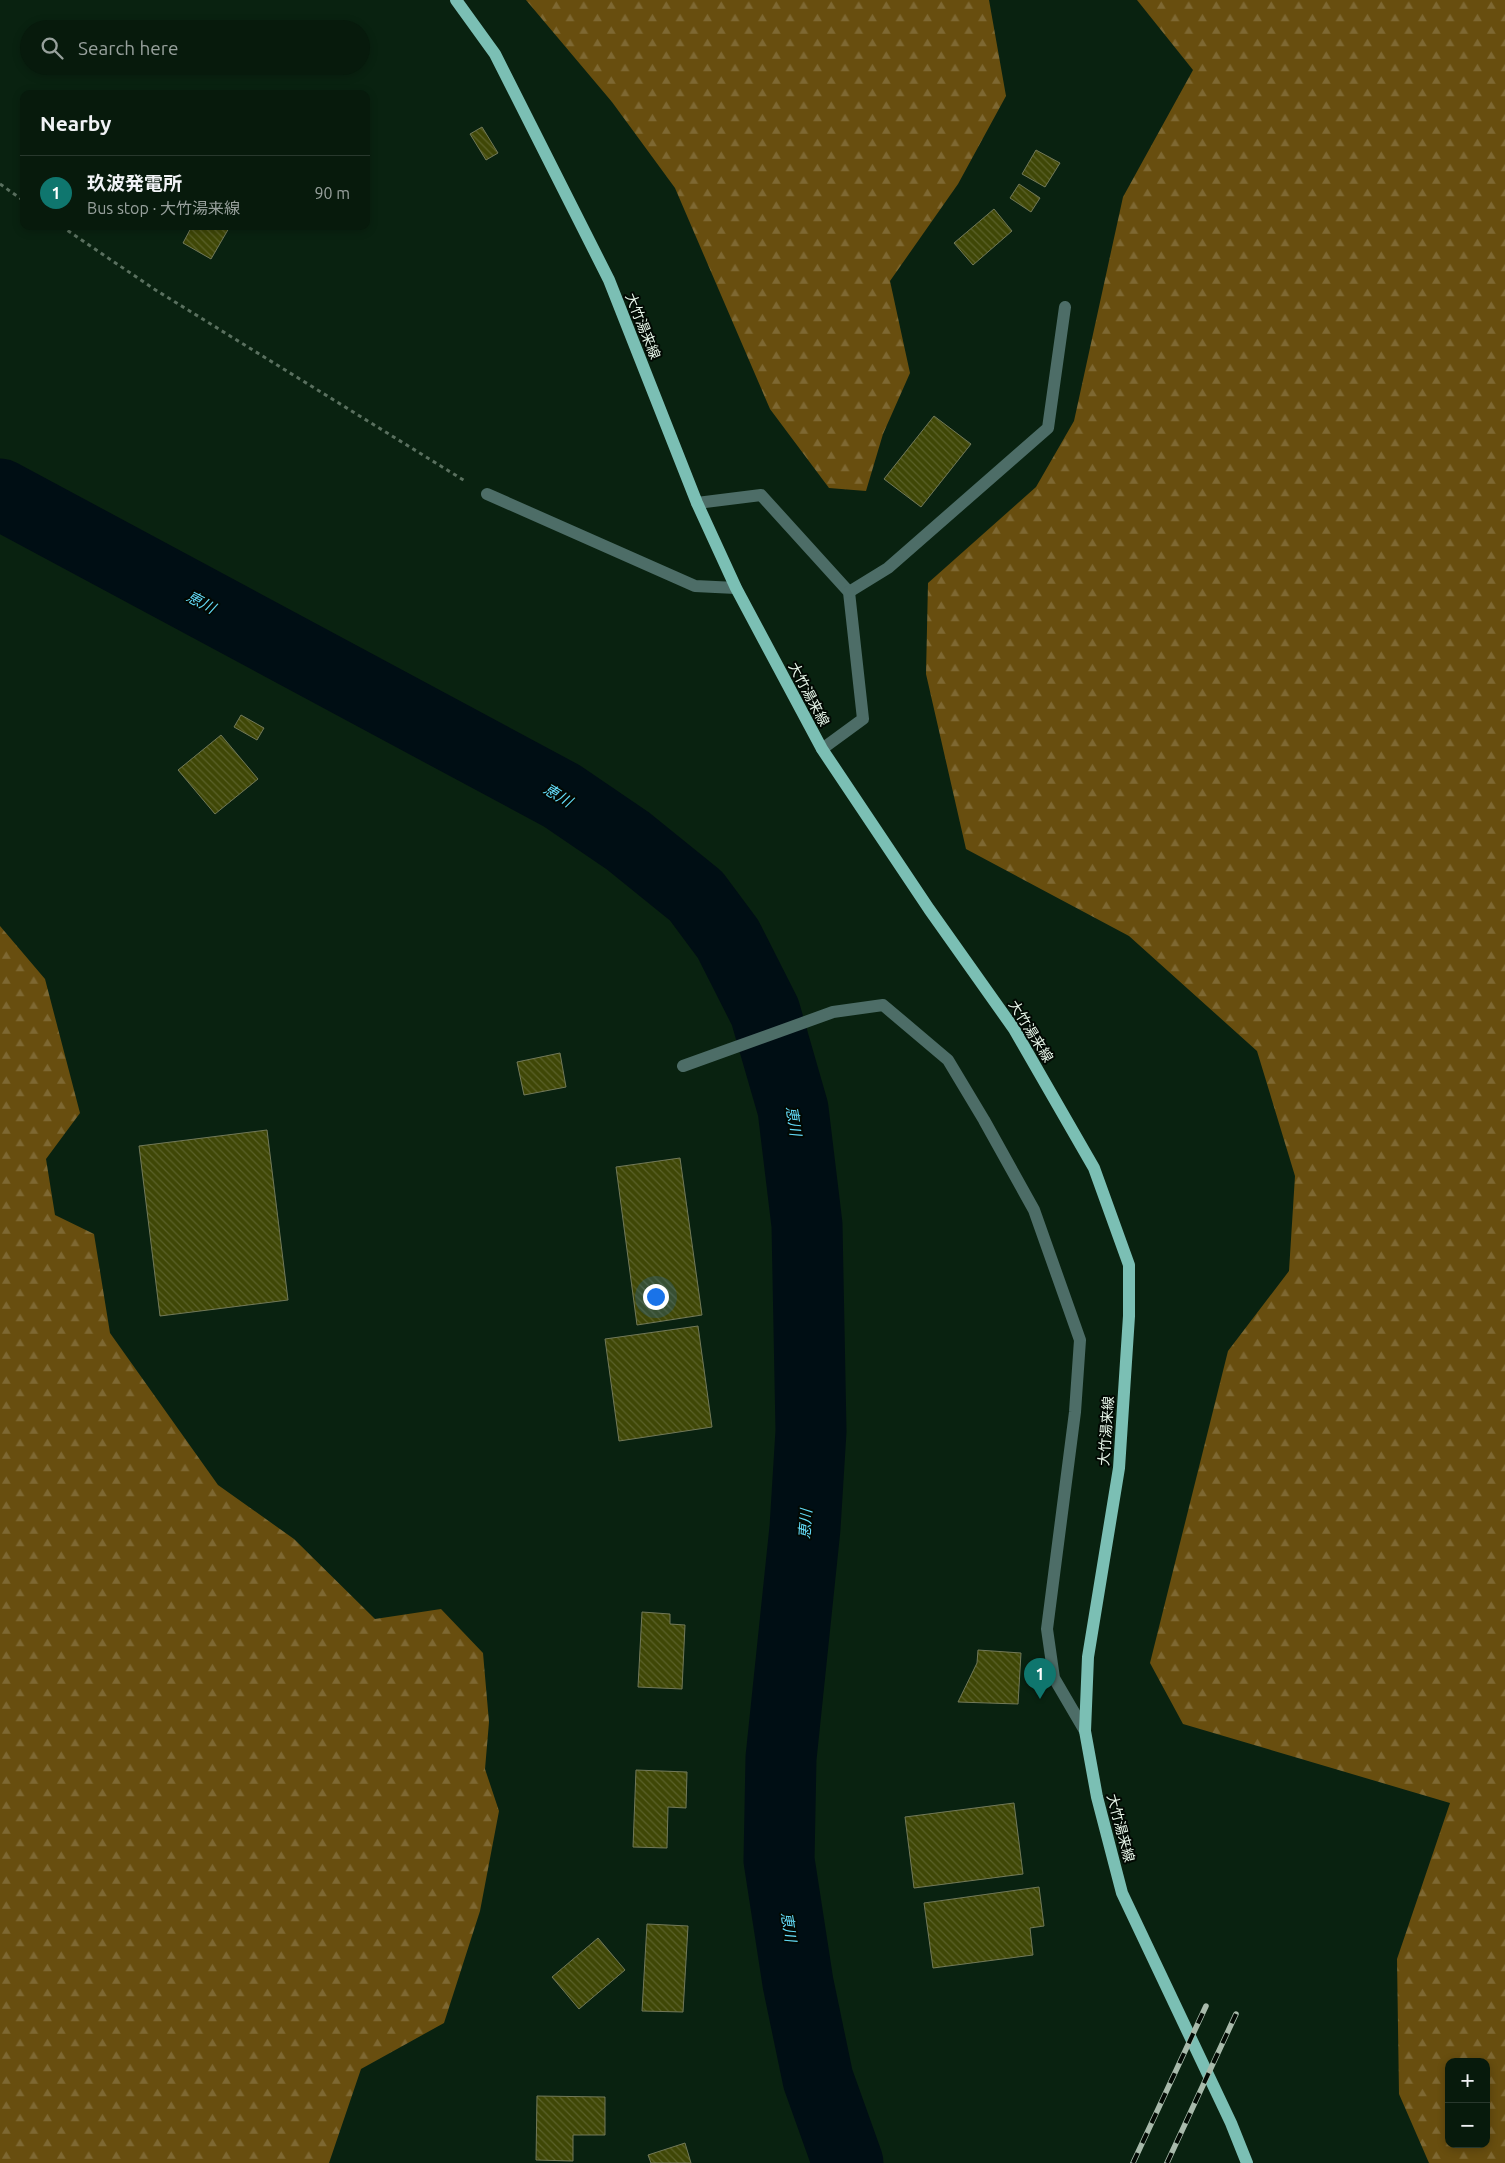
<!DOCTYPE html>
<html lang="en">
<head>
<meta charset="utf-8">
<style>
  :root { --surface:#071a0c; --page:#102315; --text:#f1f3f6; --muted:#98a19d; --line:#28382d; --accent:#0f766e }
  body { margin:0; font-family:Ubuntu,"Noto Sans JP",sans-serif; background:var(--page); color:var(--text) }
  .controls { position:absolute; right:15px; bottom:15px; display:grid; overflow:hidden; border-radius:10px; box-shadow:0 2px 8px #0003 }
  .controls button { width:45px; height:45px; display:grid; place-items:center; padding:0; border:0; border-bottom:1px solid var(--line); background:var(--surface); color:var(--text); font:25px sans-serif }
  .you { position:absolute; left:655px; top:1296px; width:18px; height:18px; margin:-12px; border:4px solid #fff; border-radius:50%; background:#1a73e8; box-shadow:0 0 0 8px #1a73e833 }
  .badge { display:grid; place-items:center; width:32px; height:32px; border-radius:50%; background:var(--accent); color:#fff; font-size:16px; font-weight:700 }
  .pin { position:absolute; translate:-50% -41px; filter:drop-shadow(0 1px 2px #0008) }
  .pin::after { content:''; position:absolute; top:26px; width:18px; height:15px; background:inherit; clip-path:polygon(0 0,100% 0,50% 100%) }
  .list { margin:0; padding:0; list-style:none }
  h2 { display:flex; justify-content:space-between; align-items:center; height:65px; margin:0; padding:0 20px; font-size:21px }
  h2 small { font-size:16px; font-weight:400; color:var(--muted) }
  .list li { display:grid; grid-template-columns:32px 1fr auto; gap:15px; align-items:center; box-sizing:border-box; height:75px; padding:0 20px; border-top:1px solid var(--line) }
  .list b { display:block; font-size:19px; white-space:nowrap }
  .list p { margin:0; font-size:16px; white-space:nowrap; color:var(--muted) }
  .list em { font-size:16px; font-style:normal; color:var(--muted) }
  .icon { flex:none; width:28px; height:28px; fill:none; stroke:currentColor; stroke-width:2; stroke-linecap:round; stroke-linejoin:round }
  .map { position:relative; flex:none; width:1505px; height:2163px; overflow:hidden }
  .search { position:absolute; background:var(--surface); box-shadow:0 2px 8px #0003; left:20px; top:20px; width:350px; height:55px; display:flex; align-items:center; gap:12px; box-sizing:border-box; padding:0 18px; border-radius:28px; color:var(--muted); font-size:19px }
  .panel { position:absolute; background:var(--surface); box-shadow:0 2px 8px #0003; left:20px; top:90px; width:350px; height:140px; border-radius:10px }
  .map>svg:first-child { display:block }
  .forest { fill:url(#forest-firs); fill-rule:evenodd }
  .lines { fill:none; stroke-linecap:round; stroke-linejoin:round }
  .river { stroke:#000e14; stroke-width:71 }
  .building { fill:url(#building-back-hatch); stroke:#727959 }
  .path { stroke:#5a705f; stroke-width:3; stroke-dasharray:4 4; stroke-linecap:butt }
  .minor { stroke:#4d6d67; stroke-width:12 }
  .primary { stroke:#7bbfb4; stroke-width:12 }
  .rail-casing { stroke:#a8baab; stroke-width:5.5 }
  .rail { stroke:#020903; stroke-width:4; stroke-dasharray:11; stroke-linecap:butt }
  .labels { text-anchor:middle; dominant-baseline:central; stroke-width:4; stroke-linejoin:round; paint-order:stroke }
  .street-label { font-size:14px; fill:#e8f7ea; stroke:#020903 }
  .water-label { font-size:15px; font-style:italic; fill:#64dbf8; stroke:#020903 }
</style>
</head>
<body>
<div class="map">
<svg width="1505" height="2163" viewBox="0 0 1505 2163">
  <defs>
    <pattern id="forest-firs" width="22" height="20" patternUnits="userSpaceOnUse" patternTransform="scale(1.25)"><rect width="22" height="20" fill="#684e0f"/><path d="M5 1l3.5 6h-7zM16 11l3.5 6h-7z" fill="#7e6832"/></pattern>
    <pattern id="building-back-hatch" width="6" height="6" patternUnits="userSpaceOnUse" patternTransform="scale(1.25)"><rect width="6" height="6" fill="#3f4706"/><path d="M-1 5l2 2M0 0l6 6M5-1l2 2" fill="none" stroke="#5b622a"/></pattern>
  </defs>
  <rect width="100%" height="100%" fill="#092210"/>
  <g class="forest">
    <path d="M526,0H989L1006,96L958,184L890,281L910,373L883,434L866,491L829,488L770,409L675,188L612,102Z"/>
    <path d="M1137,0H1505V2163H1429L1399,2094L1397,1959L1450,1803L1183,1724L1150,1663L1228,1351L1289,1271L1295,1176L1257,1051L1129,936L966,849L926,674L928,583L1036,487L1074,421L1123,197L1193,70ZM1449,2062H1486V2144H1449Z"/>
    <path d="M0,926L45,979L80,1113L46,1159L55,1215L94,1234L110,1333L218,1485L294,1539L375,1619L441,1609L483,1653L489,1722L485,1769L499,1811L480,1911L444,2023L361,2069L329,2163H0Z"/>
  </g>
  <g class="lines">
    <path class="river" d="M0,494L562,796L628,841L696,896L728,939L765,1012L793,1109L807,1225L811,1431L805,1528L781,1758L779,1860L798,1983L818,2079L848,2163"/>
  </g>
  <g class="building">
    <path d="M482,127L498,153L486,160L470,134Z"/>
    <path d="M1036,150L1060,163L1045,187L1022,174Z"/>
    <path d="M1019,184L1040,198L1031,212L1010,198Z"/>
    <path d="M994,209L1012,231L973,265L954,243Z"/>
    <path d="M192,226H226L229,228L211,259L183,243Z"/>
    <path d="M934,416L971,444L921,507L884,479Z"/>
    <path d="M241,715L264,728L257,740L234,727Z"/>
    <path d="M221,735L258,779L215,814L178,770Z"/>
    <path d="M560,1053L566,1087L524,1095L517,1062Z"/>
    <path d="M267,1130L288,1300L160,1316L139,1146Z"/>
    <path d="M680,1158L702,1315L637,1325L616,1167Z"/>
    <path d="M698,1326L712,1427L619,1441L605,1339Z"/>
    <path d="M642,1612L670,1614V1624L685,1625L682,1689L638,1687Z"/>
    <path d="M978,1650L1021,1653L1018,1704L958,1702L977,1663Z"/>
    <path d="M636,1770L687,1772L686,1808L668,1807L667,1848L633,1847Z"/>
    <path d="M1014,1803L1023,1874L914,1888L905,1817Z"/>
    <path d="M1039,1887L1044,1926L1030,1928L1033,1955L933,1968L924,1903Z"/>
    <path d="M647,1924L688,1926L683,2012L642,2011Z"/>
    <path d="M598,1938L625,1970L579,2009L552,1977Z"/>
    <path d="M537,2096L605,2097V2135H573V2161L536,2160Z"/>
    <path d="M685,2143L691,2163H651L648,2155Z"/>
  </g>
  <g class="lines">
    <g class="path">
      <path d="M0,184L24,201"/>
      <path d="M61,226L154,289L465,481"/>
    </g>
    <g class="minor">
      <path d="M487,494L695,586L736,588"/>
      <path d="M697,503L761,495L849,592L863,719L822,749"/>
      <path d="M849,592L888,568L1048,428L1065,307"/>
      <path d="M683,1066L833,1012L883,1005L948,1060L984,1120L1034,1210L1080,1340L1075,1412L1047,1629L1054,1678L1085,1731"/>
    </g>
    <path class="primary" d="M456,0L495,54L609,280L697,503L736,588L822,749L929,909L1014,1029L1094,1168L1129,1265V1316L1119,1468L1088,1657L1085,1731L1097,1797L1122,1893L1231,2123L1247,2163"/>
    <defs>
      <g id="rail">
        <path d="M1133,2163L1206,2006"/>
        <path d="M1167,2163L1236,2014"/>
      </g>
    </defs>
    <use href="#rail" class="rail-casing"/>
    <use href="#rail" class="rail"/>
  </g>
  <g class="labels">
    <g class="street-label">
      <text transform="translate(643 326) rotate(68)">大竹湯来線</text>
      <text transform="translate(809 694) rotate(62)">大竹湯来線</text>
      <text transform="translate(1031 1031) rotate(58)">大竹湯来線</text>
      <text transform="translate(1106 1431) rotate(-86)">大竹湯来線</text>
      <text transform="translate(1121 1828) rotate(75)">大竹湯来線</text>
    </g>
    <g class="water-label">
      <text transform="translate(201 602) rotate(28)">恵川</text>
      <text transform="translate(558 795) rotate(31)">恵川</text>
      <text transform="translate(794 1121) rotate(81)">恵川</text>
      <text transform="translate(805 1524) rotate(-86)">恵川</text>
      <text transform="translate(789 1927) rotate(81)">恵川</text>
    </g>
  </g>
</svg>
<div class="controls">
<button>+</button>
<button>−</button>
</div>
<div class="you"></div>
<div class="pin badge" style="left:1040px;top:1699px">1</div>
<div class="search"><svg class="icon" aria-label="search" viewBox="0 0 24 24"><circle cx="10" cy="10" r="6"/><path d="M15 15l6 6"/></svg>Search here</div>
<section class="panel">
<h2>Nearby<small></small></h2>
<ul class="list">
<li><span class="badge">1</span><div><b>玖波発電所</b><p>Bus stop · 大竹湯来線</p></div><em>90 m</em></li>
</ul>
</section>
</div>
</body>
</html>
